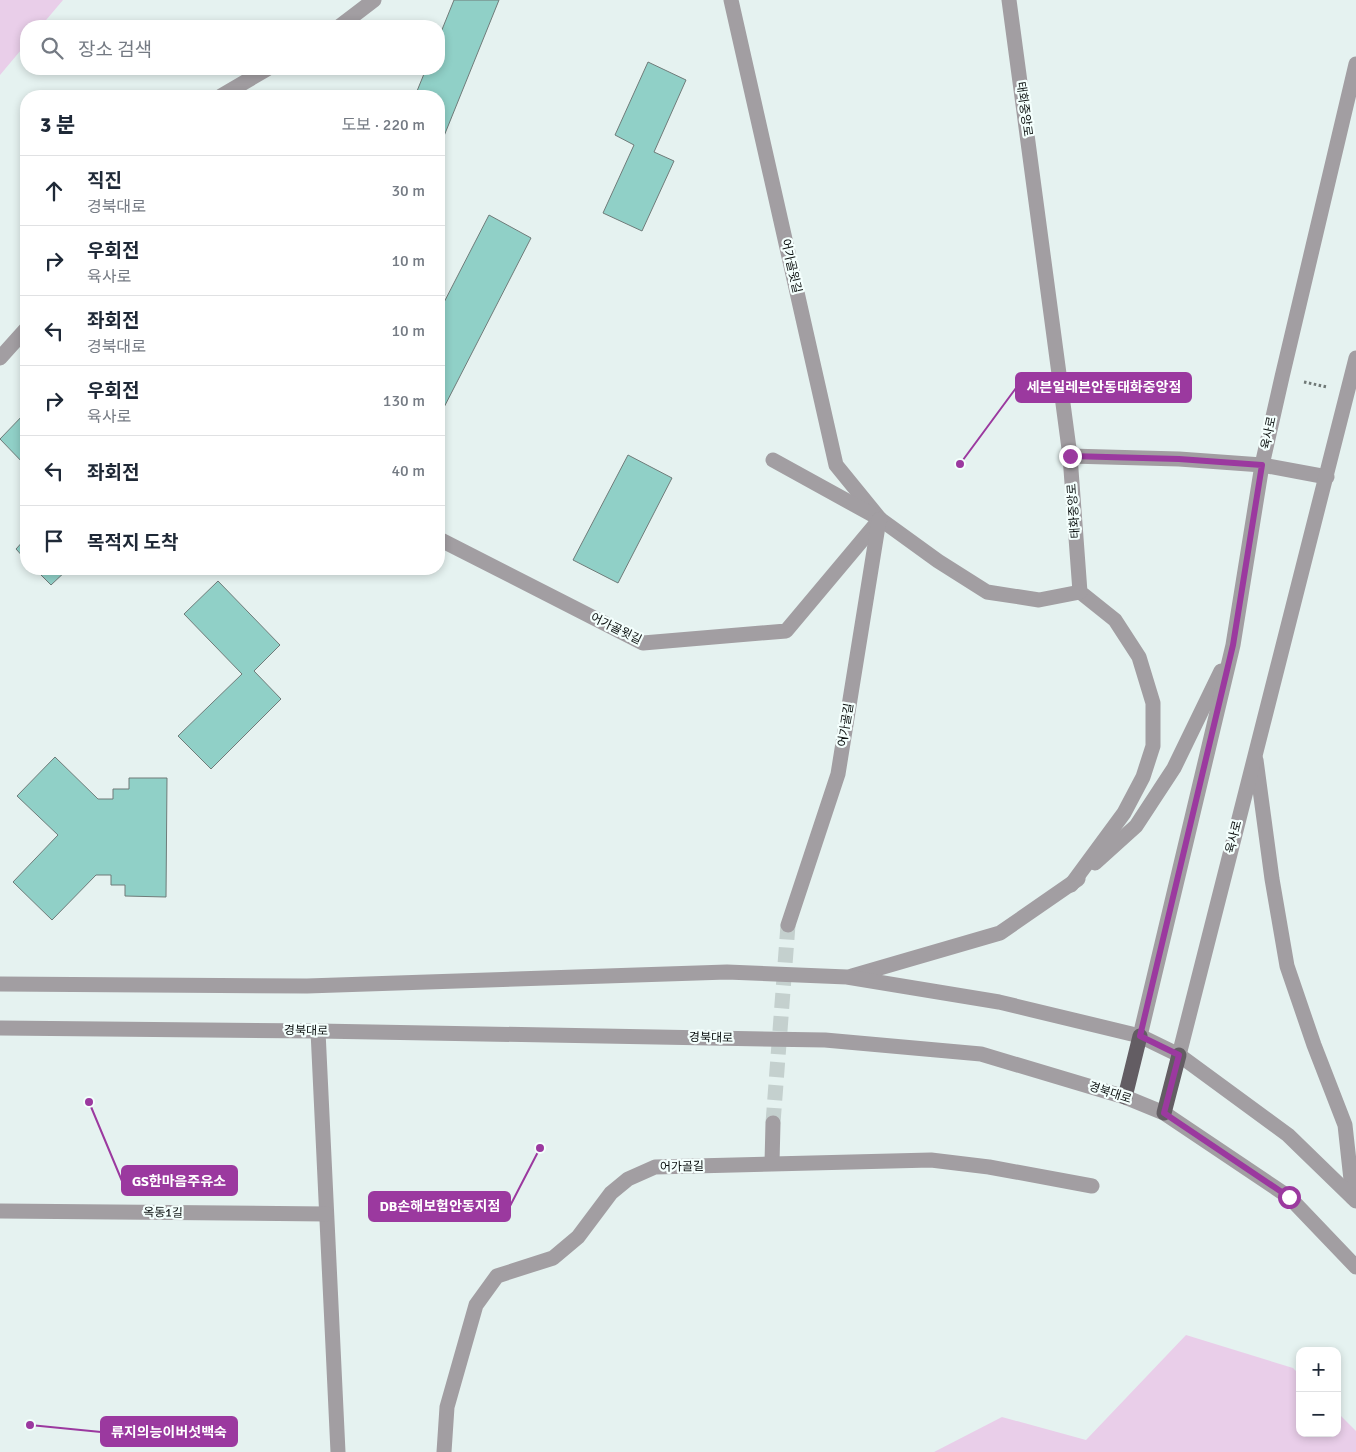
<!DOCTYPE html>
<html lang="ko">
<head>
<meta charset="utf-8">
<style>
  :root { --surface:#fff; --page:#f6f6f7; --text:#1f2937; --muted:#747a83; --line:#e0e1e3 }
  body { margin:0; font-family:Signika,"Noto Sans KR",sans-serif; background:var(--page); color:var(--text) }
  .controls { position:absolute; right:15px; bottom:15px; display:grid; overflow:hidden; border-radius:10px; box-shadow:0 2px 8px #0003 }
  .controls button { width:45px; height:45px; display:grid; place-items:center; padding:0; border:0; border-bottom:1px solid var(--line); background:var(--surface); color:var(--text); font:25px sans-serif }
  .stop { position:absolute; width:15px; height:15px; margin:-11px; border:4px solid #9b399f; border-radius:50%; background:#fff }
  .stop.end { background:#9b399f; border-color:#fff; box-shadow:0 1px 5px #0008 }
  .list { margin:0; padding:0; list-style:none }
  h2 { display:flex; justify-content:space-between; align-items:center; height:65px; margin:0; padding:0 20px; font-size:21px }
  h2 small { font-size:16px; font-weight:400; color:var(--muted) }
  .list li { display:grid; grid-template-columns:32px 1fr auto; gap:15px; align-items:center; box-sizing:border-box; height:70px; padding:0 20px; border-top:1px solid var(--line) }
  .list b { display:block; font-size:19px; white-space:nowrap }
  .list p { margin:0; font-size:16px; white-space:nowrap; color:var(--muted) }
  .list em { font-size:16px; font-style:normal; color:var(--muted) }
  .icon { flex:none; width:28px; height:28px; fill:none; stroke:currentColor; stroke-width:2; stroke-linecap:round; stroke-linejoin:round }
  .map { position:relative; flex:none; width:1356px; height:1452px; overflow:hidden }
  .search { position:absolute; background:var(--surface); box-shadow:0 2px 8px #0003; left:20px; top:20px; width:425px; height:55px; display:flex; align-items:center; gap:12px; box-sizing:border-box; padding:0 18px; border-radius:20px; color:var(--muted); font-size:19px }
  .panel { position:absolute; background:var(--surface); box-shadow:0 2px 8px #0003; left:20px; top:90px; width:425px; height:485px; border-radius:20px }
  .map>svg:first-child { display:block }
  .green { fill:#e9cee9 }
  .building { fill:#90d0c7; stroke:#6f7b79 }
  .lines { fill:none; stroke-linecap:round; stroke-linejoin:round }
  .minor-tunnel { stroke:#c4d0ce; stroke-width:15; stroke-dasharray:15 8; stroke-linecap:butt }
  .path { stroke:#707977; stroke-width:3; stroke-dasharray:2.5 2.5; stroke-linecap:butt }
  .minor { stroke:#a29ea2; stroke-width:15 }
  .major { stroke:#635d63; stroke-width:15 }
  .route { stroke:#9b399f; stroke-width:6 }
  .labels { text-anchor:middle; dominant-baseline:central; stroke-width:4.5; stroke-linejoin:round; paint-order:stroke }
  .street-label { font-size:12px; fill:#0b100f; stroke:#f4fffd }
  .leader { fill:none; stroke:#9b399f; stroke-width:2 }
  .callout-dot { fill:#9b399f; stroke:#f4fffd; stroke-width:2 }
  .callout { fill:#9b399f; stroke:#9b399f; stroke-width:2 }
  .callout-label { font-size:14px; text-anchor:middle; font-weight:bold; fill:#fff }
</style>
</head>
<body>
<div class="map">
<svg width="1356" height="1452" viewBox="0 0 1356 1452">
  <rect width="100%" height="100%" fill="#e5f2f0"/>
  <g class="green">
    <path d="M0,0H63L41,26H26V44L0,75Z"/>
    <path d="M1186,1335L1293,1368L1300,1375V1433H1337V1412L1356,1431V1452H934L1002,1417L1086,1440Z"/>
  </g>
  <g class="building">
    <path d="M454,0H499L444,136L439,134V96H415L426,69H439V37Z"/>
    <path d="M648,62L686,80L654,152L674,161L642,231L603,213L634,145L615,135Z"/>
    <path d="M489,215L531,238L439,417V312Z"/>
    <path d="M26,412V466L0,439Z"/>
    <path d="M628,455L672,478L618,583L573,560Z"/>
    <path d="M26,538V560L16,549Z"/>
    <path d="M35,569H68L51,585Z"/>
    <path d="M218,581L280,645L254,671L281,699L211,769L178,736L242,674L184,614Z"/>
    <path d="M55,757L98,799H113V789H129V778H167L166,897L125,896V885H111V875H96L52,920L13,882L58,835L17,796Z"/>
  </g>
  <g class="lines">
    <path class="minor-tunnel" d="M773,1123L788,925"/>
    <path class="path" d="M1304,382L1327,387"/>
    <g class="minor">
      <path d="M731,0L836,465L880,519"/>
      <path d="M1009,0L1070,456L1080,592L1115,620L1139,657L1153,703V746L1143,777L1124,813L1071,885"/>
      <path d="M340,26L374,0"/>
      <path d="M221,96L267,69"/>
      <path d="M0,358L26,329"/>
      <path d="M1070,456L1179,459L1262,465L1327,477"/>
      <path d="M773,460L880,519L938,561L987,592L1039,600L1080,592"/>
      <path d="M439,539L643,643L786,631L880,519"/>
      <path d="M1256,760L1272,879L1287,966L1314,1045L1345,1125L1353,1198"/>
      <path d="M1095,863L1136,826L1174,768L1221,671"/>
      <path d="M788,925L838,774L879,520"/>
      <path d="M852,976L1000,933L1078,879"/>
      <path d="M0,984L307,986L727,972L847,977L999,1002L1140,1036L1179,1055L1288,1135L1356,1201"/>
      <path d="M0,1028L318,1031L825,1040L981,1054L1125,1097L1164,1113L1289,1197L1356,1267"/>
      <path d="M318,1031L338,1452"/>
      <path d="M1140,1036L1233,645L1262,465L1282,377L1356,64"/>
      <path d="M1179,1055L1356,358"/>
      <path d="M772,1163L773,1123"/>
      <path d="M0,1211L326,1214"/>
      <path d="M444,1452L447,1407L476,1305L497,1276L553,1258L578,1237L611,1193L628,1179L655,1167L931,1160L989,1167L1092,1186"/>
    </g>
    <g class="major">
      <path d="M1125,1097L1140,1036"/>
      <path d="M1164,1113L1179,1055"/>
    </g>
  </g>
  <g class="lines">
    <path class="route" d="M1070,456L1179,459L1262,465L1233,645L1140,1036L1179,1055L1164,1113L1289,1197"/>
  </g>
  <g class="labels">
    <g class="street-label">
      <text transform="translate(1024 109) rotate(82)">태화중앙로</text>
      <text transform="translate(791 266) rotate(77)">어가골윗길</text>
      <text transform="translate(1269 433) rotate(-78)">육사로</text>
      <text transform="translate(1074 511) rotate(-94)">태화중앙로</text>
      <text transform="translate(616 629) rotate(26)">어가골윗길</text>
      <text transform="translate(846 725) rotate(-81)">어가골길</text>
      <text transform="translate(1234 837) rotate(-76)">육사로</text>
      <text transform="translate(306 1031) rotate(1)">경북대로</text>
      <text transform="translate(711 1038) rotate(1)">경북대로</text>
      <text transform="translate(1110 1093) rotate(18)">경북대로</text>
      <text transform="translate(682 1167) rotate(-1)">어가골길</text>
      <text transform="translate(163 1213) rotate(1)">옥동1길</text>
    </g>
  </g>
  <path class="leader" d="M960 464L1016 388M89 1102L122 1181M540 1148L510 1206M30 1425L101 1432"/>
  <g class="callout-dot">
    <circle cx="960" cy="464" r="5"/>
    <circle cx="89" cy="1102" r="5"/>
    <circle cx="540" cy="1148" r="5"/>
    <circle cx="30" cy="1425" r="5"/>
  </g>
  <g class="callout">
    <rect x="1016" y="373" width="175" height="29" rx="5"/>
    <rect x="122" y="1166" width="115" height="29" rx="5"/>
    <rect x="369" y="1192" width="141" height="29" rx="5"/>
    <rect x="101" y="1417" width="136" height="29" rx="5"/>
  </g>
  <g class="callout-label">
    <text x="1104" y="392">세븐일레븐안동태화중앙점</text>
    <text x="179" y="1186">GS한마음주유소</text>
    <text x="440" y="1211">DB손해보험안동지점</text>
    <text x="169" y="1437">류지의능이버섯백숙</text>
  </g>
</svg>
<div class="controls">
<button>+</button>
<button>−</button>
</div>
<div class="stop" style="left:1289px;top:1197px"></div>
<div class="stop end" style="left:1070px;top:456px"></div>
<div class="search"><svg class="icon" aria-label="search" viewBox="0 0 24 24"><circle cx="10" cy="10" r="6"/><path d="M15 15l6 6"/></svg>장소 검색</div>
<section class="panel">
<h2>3 분<small>도보 · 220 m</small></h2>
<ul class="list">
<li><svg class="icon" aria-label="ahead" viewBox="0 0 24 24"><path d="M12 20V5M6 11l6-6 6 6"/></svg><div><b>직진</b><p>경북대로</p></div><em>30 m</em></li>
<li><svg class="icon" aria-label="right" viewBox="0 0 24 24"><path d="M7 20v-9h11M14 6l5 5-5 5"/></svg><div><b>우회전</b><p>육사로</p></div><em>10 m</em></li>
<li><svg class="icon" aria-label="left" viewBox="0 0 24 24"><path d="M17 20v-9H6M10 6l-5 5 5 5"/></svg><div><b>좌회전</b><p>경북대로</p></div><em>10 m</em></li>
<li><svg class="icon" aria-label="right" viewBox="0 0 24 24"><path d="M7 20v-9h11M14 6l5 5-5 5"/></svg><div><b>우회전</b><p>육사로</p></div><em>130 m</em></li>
<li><svg class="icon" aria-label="left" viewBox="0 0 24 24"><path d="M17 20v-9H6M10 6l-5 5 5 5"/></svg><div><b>좌회전</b></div><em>40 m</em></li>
<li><svg class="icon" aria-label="arrive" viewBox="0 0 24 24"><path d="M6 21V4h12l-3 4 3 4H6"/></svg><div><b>목적지 도착</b></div></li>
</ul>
</section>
</div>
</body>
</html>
